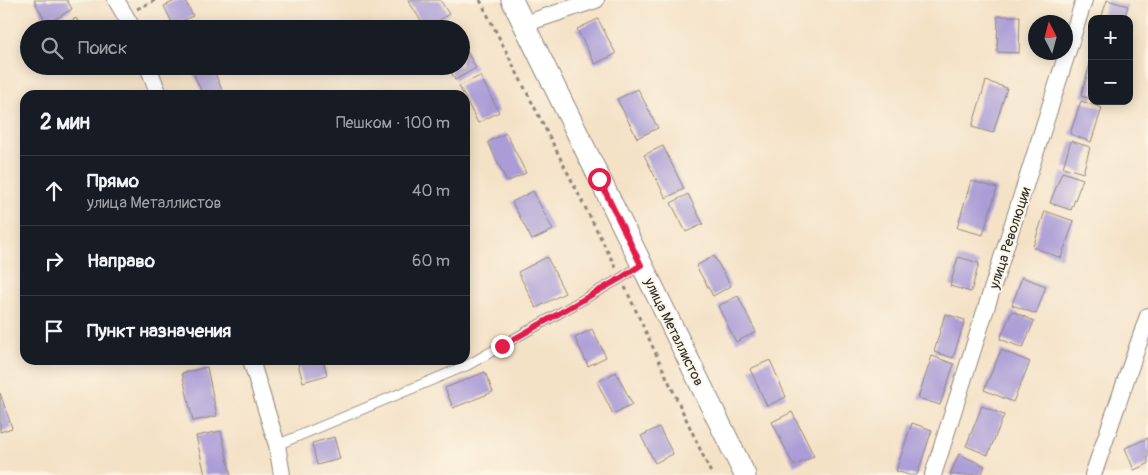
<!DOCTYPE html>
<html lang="ru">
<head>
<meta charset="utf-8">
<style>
  :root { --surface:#171b24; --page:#20242c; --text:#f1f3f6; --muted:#9ea1a6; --line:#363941 }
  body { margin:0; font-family:Pangolin,sans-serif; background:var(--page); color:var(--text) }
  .controls { position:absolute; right:15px; top:15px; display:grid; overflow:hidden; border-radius:10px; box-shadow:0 2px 12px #0003 }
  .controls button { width:45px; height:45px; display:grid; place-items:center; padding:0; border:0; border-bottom:1px solid var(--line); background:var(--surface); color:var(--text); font:25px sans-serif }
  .compass { position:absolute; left:1028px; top:15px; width:45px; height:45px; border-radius:50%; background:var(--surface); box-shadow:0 2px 12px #0003; rotate:354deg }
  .stop { position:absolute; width:15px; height:15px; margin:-11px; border:4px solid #e11d48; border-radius:50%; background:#fff }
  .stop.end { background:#e11d48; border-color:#fff; box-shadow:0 1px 5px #0008 }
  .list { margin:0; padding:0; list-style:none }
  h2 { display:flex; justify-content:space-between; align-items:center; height:65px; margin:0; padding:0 20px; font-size:21px }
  h2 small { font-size:16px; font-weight:400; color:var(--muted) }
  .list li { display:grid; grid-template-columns:32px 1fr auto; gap:15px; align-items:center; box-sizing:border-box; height:70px; padding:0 20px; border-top:1px solid var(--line) }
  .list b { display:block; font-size:19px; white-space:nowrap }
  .list p { margin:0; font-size:16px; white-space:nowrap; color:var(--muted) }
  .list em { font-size:16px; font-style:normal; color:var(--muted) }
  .icon { flex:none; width:28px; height:28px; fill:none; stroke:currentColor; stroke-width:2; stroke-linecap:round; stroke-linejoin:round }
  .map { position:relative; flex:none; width:1148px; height:475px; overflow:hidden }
  .search { position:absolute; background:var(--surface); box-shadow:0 2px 12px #0003; left:20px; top:20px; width:450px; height:55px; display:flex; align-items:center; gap:12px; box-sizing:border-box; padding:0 18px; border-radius:28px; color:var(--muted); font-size:19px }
  .panel { position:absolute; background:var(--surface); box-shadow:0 2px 12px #0003; left:20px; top:90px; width:450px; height:275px; border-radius:15px }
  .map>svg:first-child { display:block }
  .building { fill:#ab9cd7 }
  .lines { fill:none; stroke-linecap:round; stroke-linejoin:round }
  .service-casing { stroke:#908679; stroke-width:11 }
  .minor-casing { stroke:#908679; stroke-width:18 }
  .tertiary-casing { stroke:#908679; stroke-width:23 }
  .path { stroke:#908679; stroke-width:3; stroke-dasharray:4 4; stroke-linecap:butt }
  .service { stroke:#fff; stroke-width:9 }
  .minor { stroke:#fff; stroke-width:16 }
  .tertiary { stroke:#fff; stroke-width:21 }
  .route { stroke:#e11d48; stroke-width:6 }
  .labels { text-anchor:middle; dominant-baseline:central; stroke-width:4; stroke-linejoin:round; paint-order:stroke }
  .street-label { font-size:14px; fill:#2b2b2b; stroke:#fcf5e5 }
</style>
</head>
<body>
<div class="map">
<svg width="1148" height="475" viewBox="0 0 1148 475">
  <rect width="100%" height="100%" fill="#fcf5e5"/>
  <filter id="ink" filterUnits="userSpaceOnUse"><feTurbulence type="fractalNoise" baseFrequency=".02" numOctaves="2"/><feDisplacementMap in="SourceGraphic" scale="10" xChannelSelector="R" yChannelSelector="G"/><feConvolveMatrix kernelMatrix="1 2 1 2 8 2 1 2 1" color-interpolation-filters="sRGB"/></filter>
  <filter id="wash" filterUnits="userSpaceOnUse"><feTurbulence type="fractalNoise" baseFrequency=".0096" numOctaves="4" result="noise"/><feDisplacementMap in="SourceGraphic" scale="20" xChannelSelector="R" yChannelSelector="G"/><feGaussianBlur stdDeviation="1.12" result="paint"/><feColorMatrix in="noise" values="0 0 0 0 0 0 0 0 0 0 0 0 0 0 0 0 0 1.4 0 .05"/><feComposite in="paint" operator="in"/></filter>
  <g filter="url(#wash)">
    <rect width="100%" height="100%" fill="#f4e2c7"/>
    <g id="blocks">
      <g class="building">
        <path d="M34,0H67L72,9L47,24Z"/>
        <path d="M177,0H185L193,16L173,25L164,6Z"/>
        <path d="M408,0H440L449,14L426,29Z"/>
        <path d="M1107,0L1128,6L1124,19H1101Z"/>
        <path d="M998,16H1020L1019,53L997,52Z"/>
        <path d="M76,18L82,29H58Z"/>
        <path d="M598,19L616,54L595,64L577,29Z"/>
        <path d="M461,41L476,68L455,80L448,66H461Z"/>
        <path d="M1091,60H1092V99L1081,96Z"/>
        <path d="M201,66H212L224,95H203L192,70Z"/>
        <path d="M480,76L499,112L478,123L459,86Z"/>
        <path d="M986,81L1007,88L993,133L972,127Z"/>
        <path d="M638,89L658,128L637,138L617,99Z"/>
        <path d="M1081,101L1102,108L1091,142L1070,134Z"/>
        <path d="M506,133L526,173L507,182L488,142Z"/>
        <path d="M1071,141L1090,147L1083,173L1063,167Z"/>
        <path d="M663,146L684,189L666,198L644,155Z"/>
        <path d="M1062,172L1083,179L1071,210L1050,203Z"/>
        <path d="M971,181L997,188L983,235L957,228Z"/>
        <path d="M533,191L553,230L532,240L512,202Z"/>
        <path d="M688,194L703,224L686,232L671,203Z"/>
        <path d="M1045,211L1074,221L1061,258L1033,247Z"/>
        <path d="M714,256L731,286L713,296L696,266Z"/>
        <path d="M547,257L565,293L536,308L518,272Z"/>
        <path d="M958,257L979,263L971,292L950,286Z"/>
        <path d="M1022,277L1046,286L1036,314L1012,305Z"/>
        <path d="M738,296L756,332L736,342L718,306Z"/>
        <path d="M1012,311L1034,321L1023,348L1000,339Z"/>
        <path d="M945,314L965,320L953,358L934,352Z"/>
        <path d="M592,329L606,357L588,366L575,338Z"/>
        <path d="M1001,350L1030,362L1013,402L984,390Z"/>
        <path d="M932,356L954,364L940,405L918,398Z"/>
        <path d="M297,360H323L327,375L303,382Z"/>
        <path d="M770,360L786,397L767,406L750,369Z"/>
        <path d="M207,367L217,416L193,421L182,373Z"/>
        <path d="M485,372L493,392L453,408L445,388Z"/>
        <path d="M616,372L632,404L613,414L597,382Z"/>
        <path d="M0,393L12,428L0,432Z"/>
        <path d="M982,406L1004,415L988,455L966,446Z"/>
        <path d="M792,412L814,456L794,466L772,422Z"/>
        <path d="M912,423L932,430L917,475H909L896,471Z"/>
        <path d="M659,427L673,454L655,463L641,436Z"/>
        <path d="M221,431L231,475H205L196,436Z"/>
        <path d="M334,437L340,459L317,465L312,443Z"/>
        <path d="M1148,438V464L1134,470L1125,448Z"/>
        <path d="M959,454L985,466L981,475H950Z"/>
      </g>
    </g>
  </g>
  <g filter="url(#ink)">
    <use href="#blocks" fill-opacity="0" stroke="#908679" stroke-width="1"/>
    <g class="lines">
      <defs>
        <path id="service" d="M277,445L468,365L621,278L641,265"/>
        <g id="minor">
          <path d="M116,0L133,29"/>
          <path d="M524,24L596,0"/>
          <path d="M148,66L159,95"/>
          <path d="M251,360L277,445L282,475"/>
          <path d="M933,475L1084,0"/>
          <path d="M1093,475L1148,316"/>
        </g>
        <path id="tertiary" d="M512,0L745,475"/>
      </defs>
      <use href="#service" class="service-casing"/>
      <use href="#minor" class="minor-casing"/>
      <use href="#tertiary" class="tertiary-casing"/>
      <g class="path">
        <path d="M480,0L616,268"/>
        <path d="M137,9L155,0"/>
        <path d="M625,287L712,475"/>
      </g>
      <use href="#service" class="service"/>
      <use href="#minor" class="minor"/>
      <use href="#tertiary" class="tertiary"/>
    </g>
  </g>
  <g class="lines" filter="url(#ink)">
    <path class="route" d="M502,346L621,278L641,265L599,179"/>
  </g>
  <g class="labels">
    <g class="street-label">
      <text transform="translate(1010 238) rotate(-72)">улица Революции</text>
      <text transform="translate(674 332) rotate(64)">улица Металлистов</text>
    </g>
  </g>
</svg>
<div class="controls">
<button>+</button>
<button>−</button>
</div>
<svg class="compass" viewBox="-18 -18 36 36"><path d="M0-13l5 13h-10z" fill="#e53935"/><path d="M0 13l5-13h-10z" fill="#9ea1a6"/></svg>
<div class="stop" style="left:599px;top:179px"></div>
<div class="stop end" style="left:502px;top:346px"></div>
<div class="search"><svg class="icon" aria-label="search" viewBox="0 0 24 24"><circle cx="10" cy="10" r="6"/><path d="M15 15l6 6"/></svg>Поиск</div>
<section class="panel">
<h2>2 мин<small>Пешком · 100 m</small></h2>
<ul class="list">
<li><svg class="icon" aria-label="ahead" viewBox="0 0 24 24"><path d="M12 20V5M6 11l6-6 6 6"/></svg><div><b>Прямо</b><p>улица Металлистов</p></div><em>40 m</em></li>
<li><svg class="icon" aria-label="right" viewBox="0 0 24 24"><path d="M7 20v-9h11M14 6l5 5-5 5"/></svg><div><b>Направо</b></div><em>60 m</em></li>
<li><svg class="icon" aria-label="arrive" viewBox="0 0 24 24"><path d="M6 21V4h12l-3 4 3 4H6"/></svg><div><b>Пункт назначения</b></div></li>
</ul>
</section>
</div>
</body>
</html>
